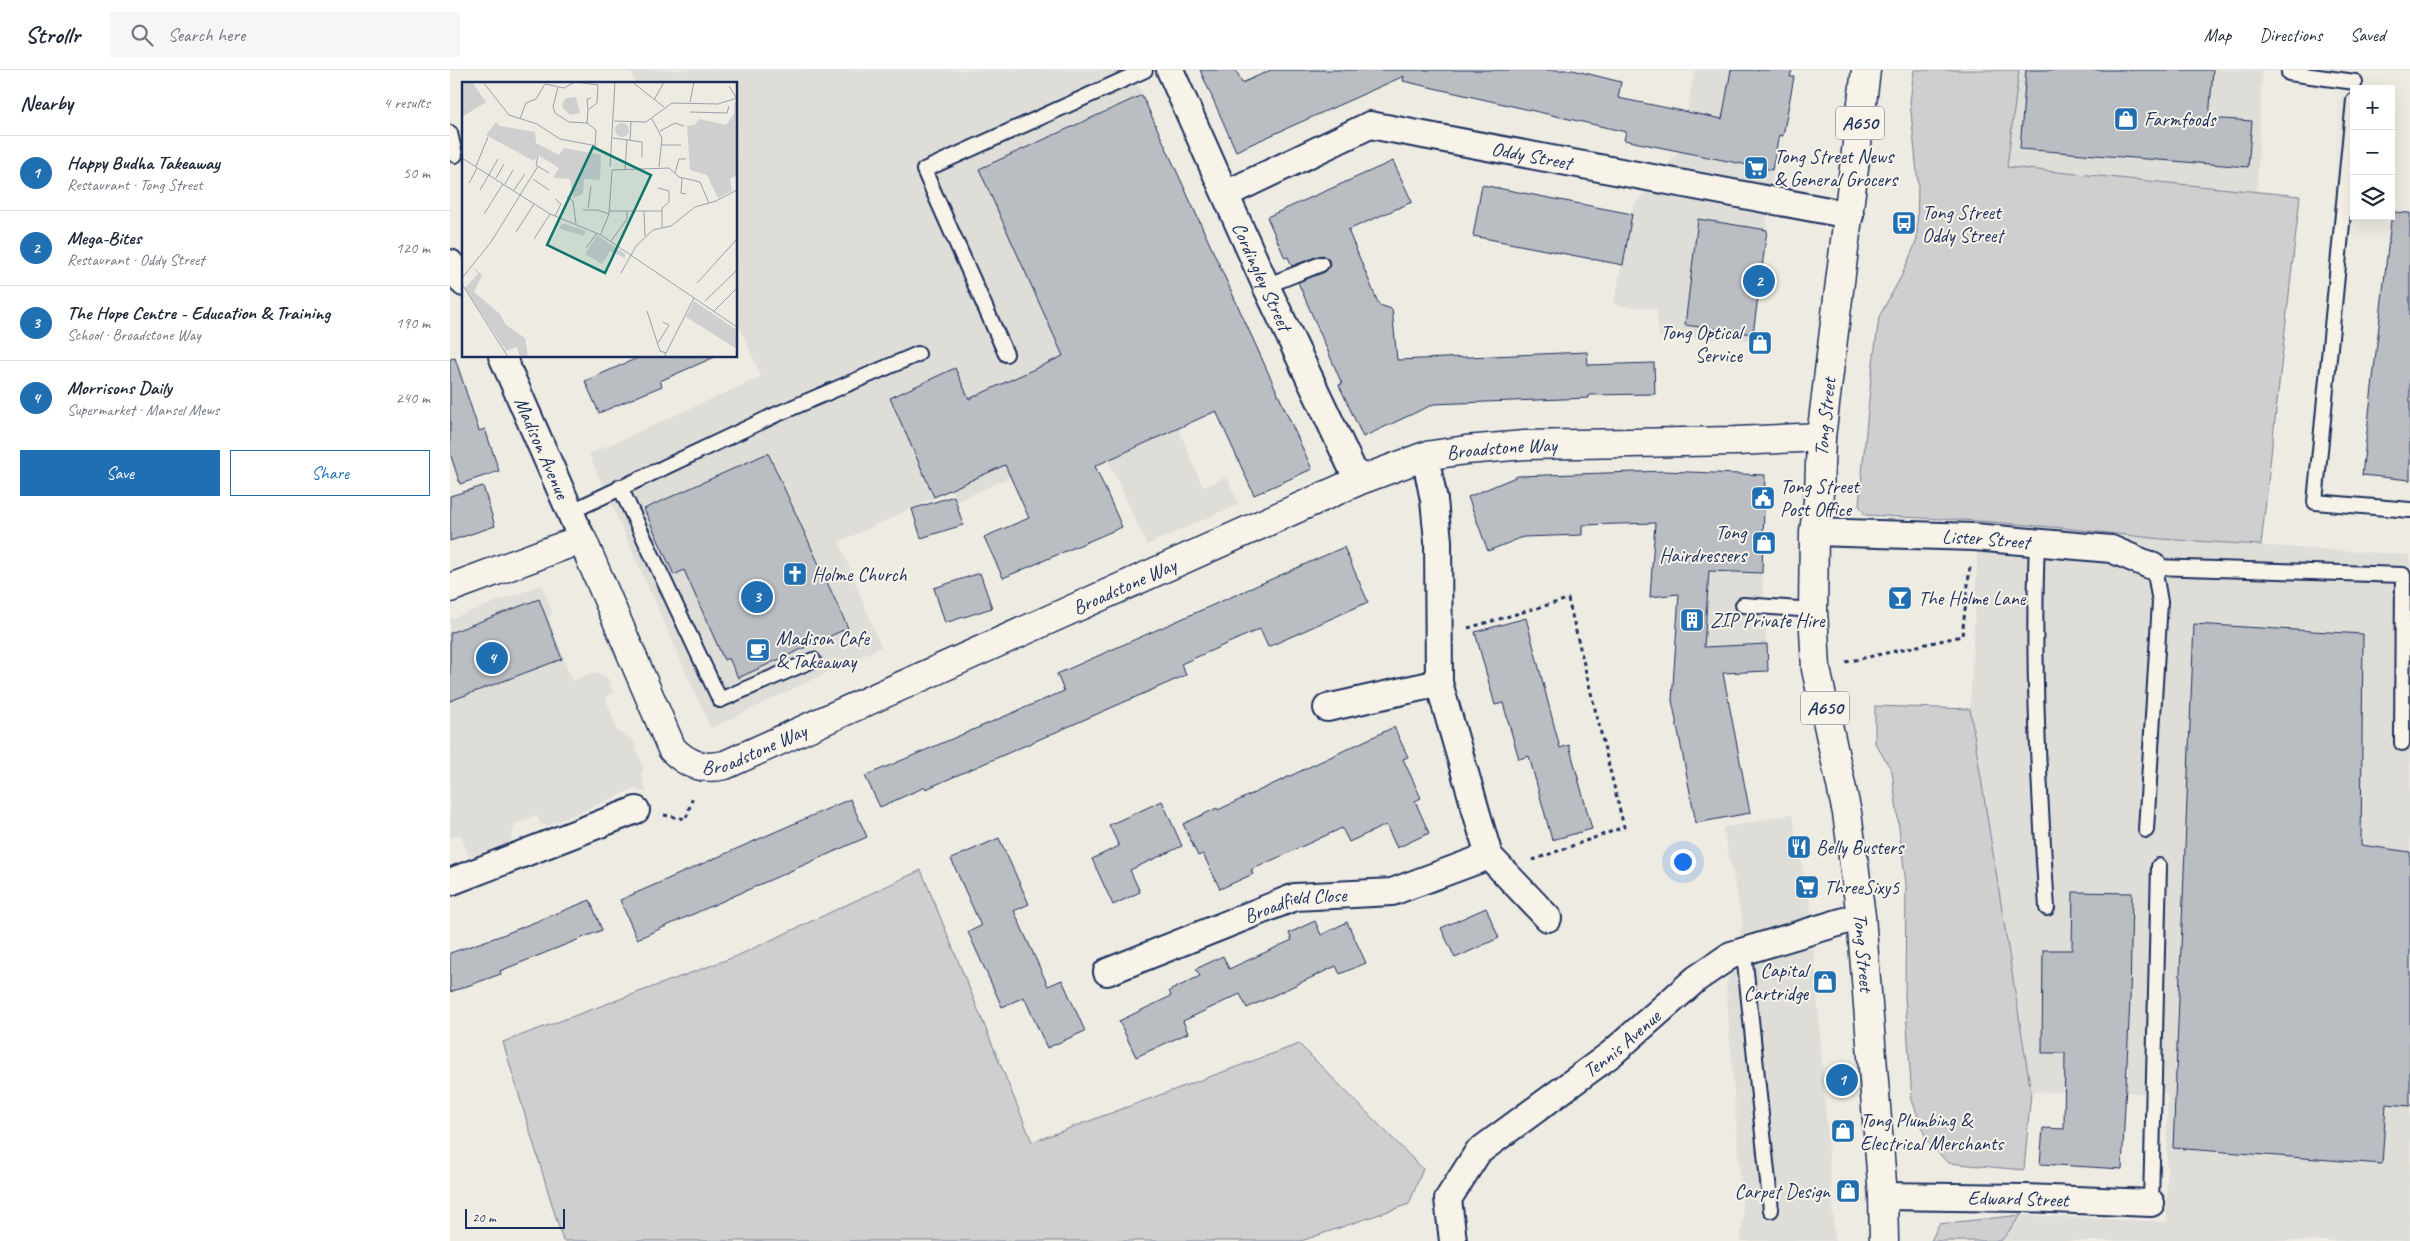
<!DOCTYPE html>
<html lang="en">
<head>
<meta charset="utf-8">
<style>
  :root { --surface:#fff; --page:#f6f6f7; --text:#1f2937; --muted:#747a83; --line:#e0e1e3; --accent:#1f6fb2 }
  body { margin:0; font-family:Caveat,sans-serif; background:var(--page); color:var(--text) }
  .controls { position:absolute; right:15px; top:15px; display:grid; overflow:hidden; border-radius:0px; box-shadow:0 5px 20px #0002 }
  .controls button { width:45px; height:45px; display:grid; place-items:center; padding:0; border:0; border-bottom:1px solid var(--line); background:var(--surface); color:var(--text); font:25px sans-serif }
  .scale { position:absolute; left:15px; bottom:12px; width:100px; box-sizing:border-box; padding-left:5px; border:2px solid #1b2f5e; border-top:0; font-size:14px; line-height:18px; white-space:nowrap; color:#1b2f5e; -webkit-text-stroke:4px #f7f3e8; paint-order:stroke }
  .you { position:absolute; left:1232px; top:791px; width:18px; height:18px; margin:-12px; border:4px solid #fff; border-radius:50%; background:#1a73e8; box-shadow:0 0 0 8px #1a73e833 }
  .badge { display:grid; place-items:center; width:32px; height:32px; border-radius:50%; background:var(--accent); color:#fff; font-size:16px; font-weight:700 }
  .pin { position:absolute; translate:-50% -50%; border:2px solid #fff; box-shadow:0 1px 5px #0006 }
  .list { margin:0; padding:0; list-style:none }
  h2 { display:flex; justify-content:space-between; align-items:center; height:65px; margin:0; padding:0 20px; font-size:21px }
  h2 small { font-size:16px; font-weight:400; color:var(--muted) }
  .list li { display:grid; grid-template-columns:32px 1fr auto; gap:15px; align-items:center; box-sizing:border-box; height:75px; padding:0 20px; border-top:1px solid var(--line) }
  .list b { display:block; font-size:19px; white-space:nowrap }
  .list p { margin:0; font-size:16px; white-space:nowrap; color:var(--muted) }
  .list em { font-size:16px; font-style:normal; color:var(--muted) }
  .actions { display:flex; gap:10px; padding:15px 20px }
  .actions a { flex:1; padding:11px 0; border:1px solid var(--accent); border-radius:0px; text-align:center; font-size:18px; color:var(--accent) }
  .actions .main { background:var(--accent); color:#fff }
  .icon { flex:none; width:28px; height:28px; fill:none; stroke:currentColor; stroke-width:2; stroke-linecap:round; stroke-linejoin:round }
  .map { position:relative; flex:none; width:1960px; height:1171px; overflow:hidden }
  header { display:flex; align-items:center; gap:30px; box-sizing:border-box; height:70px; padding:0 25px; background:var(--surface); border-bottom:1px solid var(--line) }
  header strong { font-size:24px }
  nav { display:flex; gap:28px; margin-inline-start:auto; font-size:18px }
  .search { width:350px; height:45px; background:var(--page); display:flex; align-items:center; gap:12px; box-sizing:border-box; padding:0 18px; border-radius:0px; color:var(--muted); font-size:19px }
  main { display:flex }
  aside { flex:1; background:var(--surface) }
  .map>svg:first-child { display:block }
  .built { fill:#deddd8 }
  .green { fill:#cfcfcf; stroke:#757f96 }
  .building { fill:#babdc2; stroke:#1b2f5e }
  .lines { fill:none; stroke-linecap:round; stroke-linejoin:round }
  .service-casing { stroke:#1b2f5e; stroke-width:18 }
  .minor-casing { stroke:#1b2f5e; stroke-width:30 }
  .tertiary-casing { stroke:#1b2f5e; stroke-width:31 }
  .trunk-casing { stroke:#1b2f5e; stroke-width:31 }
  .path { stroke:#1b2f5e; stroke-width:3; stroke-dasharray:4 4; stroke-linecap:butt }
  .service { stroke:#f7f3e8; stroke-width:14 }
  .minor { stroke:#f7f3e8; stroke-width:26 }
  .tertiary { stroke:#f7f3e8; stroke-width:28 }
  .trunk { stroke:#f7f3e8; stroke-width:28 }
  .labels { text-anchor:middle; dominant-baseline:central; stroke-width:4; stroke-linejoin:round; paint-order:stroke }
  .shield { fill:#f7f3e8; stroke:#5d6a87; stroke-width:1 }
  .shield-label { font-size:19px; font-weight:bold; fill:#1b2f5e }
  .poi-label { font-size:20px; fill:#1b2f5e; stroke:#f7f3e8; text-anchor:start }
  .street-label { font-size:20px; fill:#1b2f5e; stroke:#f7f3e8 }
  .inset-road { fill:none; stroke:#9aa0ad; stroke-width:1 }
  .view { fill:#0f766e; fill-opacity:0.15; stroke:#0f766e; stroke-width:2.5 }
  .inset-edge { fill:none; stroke:#1b2f5e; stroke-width:2.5 }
</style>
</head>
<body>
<header>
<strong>Strollr</strong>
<div class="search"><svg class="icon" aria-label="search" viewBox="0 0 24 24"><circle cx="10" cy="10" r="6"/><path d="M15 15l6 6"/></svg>Search here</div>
<nav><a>Map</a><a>Directions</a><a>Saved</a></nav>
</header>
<main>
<aside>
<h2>Nearby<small>4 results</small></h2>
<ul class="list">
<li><span class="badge">1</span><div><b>Happy Budha Takeaway</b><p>Restaurant · Tong Street</p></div><em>50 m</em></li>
<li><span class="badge">2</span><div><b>Mega-Bites</b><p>Restaurant · Oddy Street</p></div><em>120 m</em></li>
<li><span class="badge">3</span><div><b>The Hope Centre - Education &amp; Training</b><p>School · Broadstone Way</p></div><em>190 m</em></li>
<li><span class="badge">4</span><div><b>Morrisons Daily</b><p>Supermarket · Mansel Mews</p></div><em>240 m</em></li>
</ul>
<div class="actions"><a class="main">Save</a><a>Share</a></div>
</aside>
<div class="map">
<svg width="1960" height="1171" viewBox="0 0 1960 1171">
  <rect width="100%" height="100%" fill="#eeebe2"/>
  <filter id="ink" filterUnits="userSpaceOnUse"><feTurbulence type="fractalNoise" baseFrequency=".02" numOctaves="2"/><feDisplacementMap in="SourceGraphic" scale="10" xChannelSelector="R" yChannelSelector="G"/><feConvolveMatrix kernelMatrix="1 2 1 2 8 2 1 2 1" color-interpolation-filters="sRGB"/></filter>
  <g filter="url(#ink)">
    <g class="built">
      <path d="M180,0H681L811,286L728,358L753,417L777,407L788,434L697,475L648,367L508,431L502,420L389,472L431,577L261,658L139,384L311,307L286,248V14H186Z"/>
      <path d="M1245,0H1342L1340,7H1344L1333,66L1329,65L1323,99L1303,270L1209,266L1207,239L1164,235L1183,137L1229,81Z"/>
      <path d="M1569,0H1812L1807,122L1557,97Z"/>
      <path d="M1208,401L1316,405L1312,503L1318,601L1252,604L1233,475L1210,453Z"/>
      <path d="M1529,451L1614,458L1711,469L1960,485V1171H1551L1571,1145L1717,1152V1023L1581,1022L1520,639Z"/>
      <path d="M92,515L103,544L98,547L122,611L144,602L158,608L163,621L156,629L168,662L183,670L194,699L191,705L197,723L184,719L97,756L91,754L86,745L65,754L60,772L19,787L11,765L0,768V549Z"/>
      <path d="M1342,744L1361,841L1385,1171H1291L1293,1145L1276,915L1293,853L1273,758Z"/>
    </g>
    <g class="green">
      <path d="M1464,0H1569L1557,97L1850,126L1811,475L1711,469L1614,458L1529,451L1415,445L1409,435L1421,309L1429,247L1452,205L1467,170L1468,113L1460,32Z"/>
      <path d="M1425,636L1520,639L1581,1022L1574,1100L1498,1093L1477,1071L1462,1030L1455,926L1456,814L1442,701L1425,673Z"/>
      <path d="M471,800L582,1072L849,974L973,1099L959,1134L851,1171H113L53,972L287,886Z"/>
      <path d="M1571,1145L1551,1171H1481L1489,1154Z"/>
    </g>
    <g class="building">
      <path d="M750,0H786L792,13L821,0H1123L1171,12L1168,28L1272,49L1281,0H1342L1340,7H1344L1333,66L1329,65L1322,100L1174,70L1176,62L953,11L954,6L786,81Z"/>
      <path d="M1576,0H1763L1759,48L1802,51L1798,97L1570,79Z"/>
      <path d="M692,25L862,399L804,425L766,341L645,396L672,457L553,508L534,467L579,448L555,395L484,427L440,328L505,298L519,329L613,286L529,99Z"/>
      <path d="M943,91L962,132L898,160L929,235L942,239L947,290L1137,282L1138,295L1204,293L1205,324L1139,325V328L984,334L913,367L889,315L892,314L848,212L875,202L880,196L879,190L873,185L868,186L842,196L838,187L835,188L817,147Z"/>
      <path d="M1032,115L1182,144L1173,195L1023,166Z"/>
      <path d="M1942,142L1960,143V410L1912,405Z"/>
      <path d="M1248,149L1317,160L1303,264L1235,255Z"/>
      <path d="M192,286H267L210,311L212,316L149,343L135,311Z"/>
      <path d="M5,288L29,361L35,359L49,401L10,414L0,383V289Z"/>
      <path d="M318,383L398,558L288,608L279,588L274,590L234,500L224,505L194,439Z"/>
      <path d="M1214,401L1315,405L1312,503L1259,501L1254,577L1317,574L1318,601L1273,603L1300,743L1246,753L1222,630L1229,524L1200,527L1205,453L1132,455V465L1073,467L1038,481L1018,427L1068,406Z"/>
      <path d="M33,416L45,456L0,471V426Z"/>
      <path d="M504,426L513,455L471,468L462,439Z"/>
      <path d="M894,477L918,532L818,577L810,559L731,594L736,605L476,719L475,717L430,737L415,706L614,621L607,604Z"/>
      <path d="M530,503L542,538L495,553L484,518Z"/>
      <path d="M89,529L112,589L0,631V563Z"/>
      <path d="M1076,548L1110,678L1119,675L1142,759L1102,770L1079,686L1069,689L1053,633L1045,635L1025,562Z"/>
      <path d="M1744,554L1913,564L1911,775L1960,782V1036L1936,1034L1932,1094L1723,1078Z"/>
      <path d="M944,657L958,687L953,689L971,728L965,731L979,763L947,778L936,755L899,772L892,758L801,800L803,804L770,819L753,784L748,786L733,754L767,738L768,740Z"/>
      <path d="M400,729L417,767L187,869L170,830Z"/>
      <path d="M712,731L732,776L680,800L690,822L663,835L642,789L669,776L659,755Z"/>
      <path d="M549,768L579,834L564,841L598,916L612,910L635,961L597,978L574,927L552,937L518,862L531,856L501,789Z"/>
      <path d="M1623,822L1682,823L1680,929L1672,1099L1590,1094L1593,1058L1614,1059L1615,983H1592L1593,880H1622Z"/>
      <path d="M140,830L152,860L50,901L51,904L0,922V883L50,866Z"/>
      <path d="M1036,838L1049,868L1005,888L991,858Z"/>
      <path d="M865,851L871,865L897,852L916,893L890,904L886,896L797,938L790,924L733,951L738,963L686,987L669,951L721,926L719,921L750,906L746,899L773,886L779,899L842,870L839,863Z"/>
    </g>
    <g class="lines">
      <defs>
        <g id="service">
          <path d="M1839,0V3L1905,12"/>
          <path d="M1904,30L1865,432L1960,440"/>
          <path d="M0,63L5,85"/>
          <path d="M816,216L871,194"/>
          <path d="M556,284L474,100L695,0"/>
          <path d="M170,417L270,630L363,590"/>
          <path d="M120,442L325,345L468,284"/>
          <path d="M1587,472C1582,594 1589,717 1597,838"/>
          <path d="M1293,535L1363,540"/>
          <path d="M1696,760L1710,532L1704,497L1953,505L1952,673"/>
          <path d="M1294,883L1321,1140"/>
          <path d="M1701,1133L1709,796"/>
        </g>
        <g id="minor">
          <path id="s1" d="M720,0L816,216L908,411"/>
          <path id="s2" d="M776,124L920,55L1400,145"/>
          <path d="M0,193L14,213"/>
          <path id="s3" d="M52,286L132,469"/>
          <path d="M975,386L984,430L988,471L989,613L1039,786L1098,848"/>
          <path id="s4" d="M1364,462L1524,467L1661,479L1704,497"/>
          <path d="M877,638L989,613"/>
          <path d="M0,812L186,740"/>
          <path id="s5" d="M657,902L845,827L942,822L1039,786"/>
          <path id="s6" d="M1433,1126L1574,1128L1701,1133"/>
          <path id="s7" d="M1003,1171L998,1129L1028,1082L1161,984L1246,909L1281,885L1411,846"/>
        </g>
        <g id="tertiary">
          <path id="s8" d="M0,518L132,469L222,679C238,695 253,700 275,695L908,411L975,386L1016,380L1075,375L1286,371L1371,367"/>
        </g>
        <g id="trunk">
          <path id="s9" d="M1416,0L1371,367L1369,423L1364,462L1363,540L1366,599L1397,743L1411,846L1433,1126L1434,1171"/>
        </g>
      </defs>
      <use href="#service" class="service-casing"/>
      <use href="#minor" class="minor-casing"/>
      <use href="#tertiary" class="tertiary-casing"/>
      <use href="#trunk" class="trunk-casing"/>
      <g class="path">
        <path d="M1018,558L1118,529L1174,757L1083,790"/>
        <path d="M1396,592L1512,566L1520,497"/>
        <path d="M214,745L236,749L243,726"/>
      </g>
      <use href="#service" class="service"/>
      <use href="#minor" class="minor"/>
      <use href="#tertiary" class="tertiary"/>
      <use href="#trunk" class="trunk"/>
    </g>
  </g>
  <defs>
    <symbol id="shop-square" viewBox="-11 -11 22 22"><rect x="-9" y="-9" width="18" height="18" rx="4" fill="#1f6fb2" stroke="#f7f3e8"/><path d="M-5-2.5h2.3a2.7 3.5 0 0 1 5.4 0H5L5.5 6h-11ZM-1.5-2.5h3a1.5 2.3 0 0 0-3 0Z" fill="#fff"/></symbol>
    <symbol id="supermarket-square" viewBox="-11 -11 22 22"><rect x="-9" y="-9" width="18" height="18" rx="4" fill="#1f6fb2" stroke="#f7f3e8"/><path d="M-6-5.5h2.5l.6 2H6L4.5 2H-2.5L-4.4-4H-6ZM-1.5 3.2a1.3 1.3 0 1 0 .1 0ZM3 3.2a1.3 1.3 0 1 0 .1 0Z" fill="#fff"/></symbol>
    <symbol id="bus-square" viewBox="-11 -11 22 22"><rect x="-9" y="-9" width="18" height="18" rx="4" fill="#1f6fb2" stroke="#f7f3e8"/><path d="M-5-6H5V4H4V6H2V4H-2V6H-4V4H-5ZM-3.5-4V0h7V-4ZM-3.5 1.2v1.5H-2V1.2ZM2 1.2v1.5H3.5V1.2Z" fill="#fff"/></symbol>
    <symbol id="civic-square" viewBox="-11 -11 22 22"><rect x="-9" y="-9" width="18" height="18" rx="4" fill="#1f6fb2" stroke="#f7f3e8"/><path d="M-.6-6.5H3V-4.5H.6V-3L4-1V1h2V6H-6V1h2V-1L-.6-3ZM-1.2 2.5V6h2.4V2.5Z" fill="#fff"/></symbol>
    <symbol id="church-square" viewBox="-11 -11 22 22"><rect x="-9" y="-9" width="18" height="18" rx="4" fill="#1f6fb2" stroke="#f7f3e8"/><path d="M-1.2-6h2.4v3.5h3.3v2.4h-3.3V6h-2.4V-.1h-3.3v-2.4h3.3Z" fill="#fff"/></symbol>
    <symbol id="bar-square" viewBox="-11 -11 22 22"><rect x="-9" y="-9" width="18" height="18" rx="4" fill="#1f6fb2" stroke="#f7f3e8"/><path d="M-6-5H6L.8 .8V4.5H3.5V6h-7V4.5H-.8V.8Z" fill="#fff"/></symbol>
    <symbol id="building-square" viewBox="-11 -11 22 22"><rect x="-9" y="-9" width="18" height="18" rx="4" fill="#1f6fb2" stroke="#f7f3e8"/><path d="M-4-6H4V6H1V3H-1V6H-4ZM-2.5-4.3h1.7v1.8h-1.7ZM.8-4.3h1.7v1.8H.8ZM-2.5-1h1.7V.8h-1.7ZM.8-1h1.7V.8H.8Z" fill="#fff"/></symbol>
    <symbol id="cafe-square" viewBox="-11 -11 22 22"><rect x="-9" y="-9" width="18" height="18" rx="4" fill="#1f6fb2" stroke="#f7f3e8"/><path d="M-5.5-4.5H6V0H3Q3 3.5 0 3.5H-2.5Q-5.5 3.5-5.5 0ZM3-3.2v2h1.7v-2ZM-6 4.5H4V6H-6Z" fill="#fff"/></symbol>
    <symbol id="restaurant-square" viewBox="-11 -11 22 22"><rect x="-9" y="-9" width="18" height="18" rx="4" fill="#1f6fb2" stroke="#f7f3e8"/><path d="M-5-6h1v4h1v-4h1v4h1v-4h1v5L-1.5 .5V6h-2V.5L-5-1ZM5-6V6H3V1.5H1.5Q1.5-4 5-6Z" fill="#fff"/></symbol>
  </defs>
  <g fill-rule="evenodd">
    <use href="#shop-square" x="1662" y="35" width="28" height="28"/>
    <use href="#supermarket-square" x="1292" y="84" width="28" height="28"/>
    <use href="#bus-square" x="1440" y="139" width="28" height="28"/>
    <use href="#shop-square" x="1296" y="259" width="28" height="28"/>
    <use href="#civic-square" x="1299" y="414" width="28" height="28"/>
    <use href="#shop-square" x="1300" y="459" width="28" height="28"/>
    <use href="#church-square" x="331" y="490" width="28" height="28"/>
    <use href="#bar-square" x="1436" y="514" width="28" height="28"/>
    <use href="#building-square" x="1228" y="536" width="28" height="28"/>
    <use href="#cafe-square" x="294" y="566" width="28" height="28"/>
    <use href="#restaurant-square" x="1335" y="763" width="28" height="28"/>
    <use href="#supermarket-square" x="1343" y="803" width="28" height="28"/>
    <use href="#shop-square" x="1361" y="898" width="28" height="28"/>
    <use href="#shop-square" x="1379" y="1047" width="28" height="28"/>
    <use href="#shop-square" x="1384" y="1107" width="28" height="28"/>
  </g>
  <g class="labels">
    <g class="shield">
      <rect x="1386" y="36.5" width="48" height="33" rx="4"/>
      <rect x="1351" y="621.5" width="48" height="33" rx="4"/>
    </g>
    <g class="shield-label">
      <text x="1410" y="53">A650</text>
      <text x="1375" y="638">A650</text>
    </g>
    <g class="poi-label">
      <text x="1694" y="49">Farmfoods</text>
      <text x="1324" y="86">Tong Street News<tspan x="1324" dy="23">&amp; General Grocers</tspan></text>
      <text x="1472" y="142">Tong Street<tspan x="1472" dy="23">Oddy Street</tspan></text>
      <text x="1292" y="262" text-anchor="end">Tong Optical<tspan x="1292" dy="23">Service</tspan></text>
      <text x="1330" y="416">Tong Street<tspan x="1330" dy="23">Post Office</tspan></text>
      <text x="1296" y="462" text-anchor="end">Tong<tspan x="1296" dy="23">Hairdressers</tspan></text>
      <text x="362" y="504">Holme Church</text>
      <text x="1468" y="528">The Holme Lane</text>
      <text x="1260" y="550">ZIP Private Hire</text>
      <text x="326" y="568">Madison Cafe<tspan x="326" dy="23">&amp; Takeaway</tspan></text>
      <text x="1366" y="777">Belly Busters</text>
      <text x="1374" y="817">ThreeSixy5</text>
      <text x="1358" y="900" text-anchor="end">Capital<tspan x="1358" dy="23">Cartridge</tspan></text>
      <text x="1410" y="1050">Tong Plumbing &amp;<tspan x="1410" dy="23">Electrical Merchants</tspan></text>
      <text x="1380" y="1121" text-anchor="end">Carpet Design</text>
    </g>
    <g class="street-label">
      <text stroke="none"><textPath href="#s2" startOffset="324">Oddy Street</textPath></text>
      <text stroke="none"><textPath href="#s1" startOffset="226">Cordingley Street</textPath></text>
      <text transform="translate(1375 347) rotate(-84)">Tong Street</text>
      <text stroke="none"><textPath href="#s3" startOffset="100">Madison Avenue</textPath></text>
      <text stroke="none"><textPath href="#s8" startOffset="1270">Broadstone Way</textPath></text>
      <text stroke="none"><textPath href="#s4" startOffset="172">Lister Street</textPath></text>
      <text stroke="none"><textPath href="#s8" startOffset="865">Broadstone Way</textPath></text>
      <text stroke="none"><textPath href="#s8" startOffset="460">Broadstone Way</textPath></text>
      <text stroke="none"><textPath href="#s5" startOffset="201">Broadfield Close</textPath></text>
      <text stroke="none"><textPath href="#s9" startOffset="890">Tong Street</textPath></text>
      <text stroke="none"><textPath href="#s7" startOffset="278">Tennis Avenue</textPath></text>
      <text stroke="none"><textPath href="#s6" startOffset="135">Edward Street</textPath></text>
    </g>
  </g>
  <g transform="translate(12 12)">
    <rect width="275" height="275" fill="#eeebe2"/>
    <path d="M0,0H10L24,20L0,35ZM114,15L118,31L108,33L100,25L101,20L104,16ZM275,19V93L268,97L270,109L256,116L245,93L228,88L225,44L233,43L237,37L264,43L272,32V21ZM34,40L38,44L73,50L74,61L97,73L102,66L139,73L138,98L122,97L121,112L111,116L108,97L91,96L97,86L76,73L72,79L24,53ZM153 48a7 7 0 1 1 14 0a7 7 0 1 1-14 0ZM100,142H103L124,149L122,154L101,148L97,146ZM135,153L163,172V176L148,169L140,182L123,172ZM11,185L20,193L12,210L38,232L44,243L63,256L66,275H58L55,265L44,269L3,206L16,192ZM232,219L275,248V267L224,235Z" fill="#cfcfcf"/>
    <path class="inset-road" d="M21,0L47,33L75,42L98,57L135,64M114,0L136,3L135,21L126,28L125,41L134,48L133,64M170,0L202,25M267,4L275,17M96,5L91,25L93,31L107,40L125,41M192,18L202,0M228,20L232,0M126,28L125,17L129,16M228,30L265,31L267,24M58,37L64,21L74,17L83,2L102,6L113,0M190,37L200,56L197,85M152,39L184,40L210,21L256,22L275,16M198,49L213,41L222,44M151,56L180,60V75M168,58L169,40M199,63H219M76,74L74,83L87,91M0,76L88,132L139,153L275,245M14,84L26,55M148,85L153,0M163,88L165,58M213,91L217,77H224M34,96L42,82M220,96L219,111L224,112M71,97L87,108M7,101L15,86M43,102L51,88M196,106L207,109V120L200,126V145M18,108L36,77M52,108L63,92M105,115L111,119L114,142M126,126L129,104M121,128H135L147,132M147,129H200M182,129L183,154M22,132L41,102M93,134L99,122L93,117M54,150L72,122M139,152L147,132L150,88L207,86L217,95L238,100L247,121M72,157L88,132M149,159L165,137V129M124,166L134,152M159,191L174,164L191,148L209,144L233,125L254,119L275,108M0,196L29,160L76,84M235,201L275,157M0,202L46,275M243,219L275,188M185,229L198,269L204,271M252,229L275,206M196,261L207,243L201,240M202,275L232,216"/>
    <path class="view" d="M131,65L189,93L143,191L85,163Z"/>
    <rect width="275" height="275" class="inset-edge"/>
  </g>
</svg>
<div class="controls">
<button>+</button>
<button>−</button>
<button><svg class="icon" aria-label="layers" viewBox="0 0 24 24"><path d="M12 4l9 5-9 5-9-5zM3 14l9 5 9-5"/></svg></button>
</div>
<div class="scale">20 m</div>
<div class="you"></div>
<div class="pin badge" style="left:1392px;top:1010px">1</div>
<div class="pin badge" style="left:1309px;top:211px">2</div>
<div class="pin badge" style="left:307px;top:527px">3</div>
<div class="pin badge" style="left:42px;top:588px">4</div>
</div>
</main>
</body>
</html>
